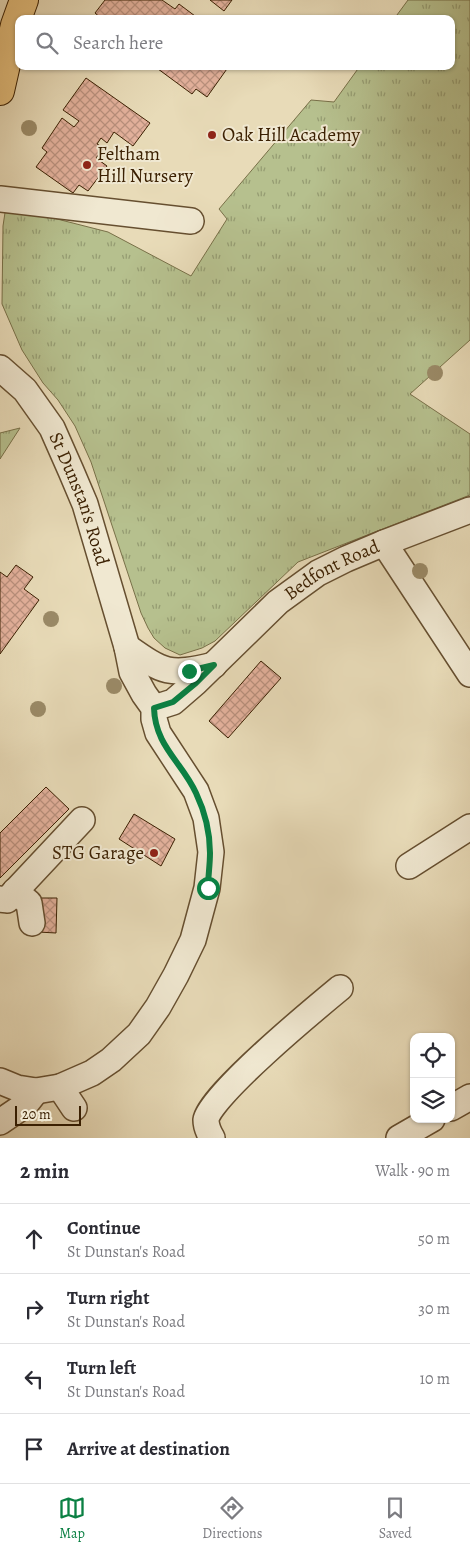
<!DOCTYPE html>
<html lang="en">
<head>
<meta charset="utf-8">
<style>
  :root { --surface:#fff; --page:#f2f2f3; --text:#2b2b33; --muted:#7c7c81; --line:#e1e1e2; --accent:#0b8043 }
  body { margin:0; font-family:Alegreya,serif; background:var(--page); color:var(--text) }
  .controls { position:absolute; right:15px; bottom:15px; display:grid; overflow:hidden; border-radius:10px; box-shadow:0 1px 4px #0004 }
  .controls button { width:45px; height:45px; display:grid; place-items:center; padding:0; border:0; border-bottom:1px solid var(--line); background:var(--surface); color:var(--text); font:25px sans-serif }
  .scale { position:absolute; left:15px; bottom:12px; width:66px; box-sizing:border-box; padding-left:5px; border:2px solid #3b2002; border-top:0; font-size:14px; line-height:18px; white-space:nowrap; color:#3b2002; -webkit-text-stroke:4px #f0e8d1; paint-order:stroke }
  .stop { position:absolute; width:15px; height:15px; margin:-11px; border:4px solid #0b8043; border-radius:50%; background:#fff }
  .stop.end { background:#0b8043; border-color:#fff; box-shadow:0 1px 5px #0008 }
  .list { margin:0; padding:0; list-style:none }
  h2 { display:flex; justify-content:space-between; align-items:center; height:65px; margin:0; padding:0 20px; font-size:21px }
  h2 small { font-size:16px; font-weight:400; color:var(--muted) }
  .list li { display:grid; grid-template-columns:32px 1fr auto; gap:15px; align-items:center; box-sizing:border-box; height:70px; padding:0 20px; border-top:1px solid var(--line) }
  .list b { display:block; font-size:19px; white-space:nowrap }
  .list p { margin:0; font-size:16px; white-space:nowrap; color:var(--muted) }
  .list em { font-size:16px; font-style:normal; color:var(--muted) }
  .icon { flex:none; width:28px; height:28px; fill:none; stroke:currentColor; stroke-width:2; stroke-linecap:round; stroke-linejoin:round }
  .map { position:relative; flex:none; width:470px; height:1138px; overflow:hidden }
  .search { position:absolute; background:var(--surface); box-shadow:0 1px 4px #0004; left:15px; right:15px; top:15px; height:55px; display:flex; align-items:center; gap:12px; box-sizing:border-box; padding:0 18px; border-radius:10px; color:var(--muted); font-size:19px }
  .sheet { height:345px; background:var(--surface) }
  nav { display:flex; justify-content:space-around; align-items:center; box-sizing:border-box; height:70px; border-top:1px solid var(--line); background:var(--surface); font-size:14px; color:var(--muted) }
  nav a { display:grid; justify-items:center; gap:2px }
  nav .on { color:var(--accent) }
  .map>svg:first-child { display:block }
  .grass { fill:url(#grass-tufts); stroke:#787048 }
  .building { fill:url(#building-cross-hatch); stroke:#3b2002 }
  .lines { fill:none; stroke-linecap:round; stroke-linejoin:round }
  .minor-casing { stroke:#664f30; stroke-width:28 }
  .major-casing { stroke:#3b2002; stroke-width:30 }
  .minor { stroke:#f0e8d1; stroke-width:25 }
  .major { stroke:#e4be7c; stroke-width:28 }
  .tree { fill:#9a8a67 }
  .route { stroke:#0b8043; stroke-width:6 }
  .poi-dot { fill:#8f2418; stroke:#f0e8d1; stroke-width:2 }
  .labels { text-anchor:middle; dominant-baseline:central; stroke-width:4; stroke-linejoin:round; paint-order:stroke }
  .poi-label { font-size:19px; fill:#3b2002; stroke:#f0e8d1; text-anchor:start }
  .street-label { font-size:19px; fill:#3b2002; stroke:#f0e8d1 }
</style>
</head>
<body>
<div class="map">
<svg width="470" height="1138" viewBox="0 0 470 1138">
  <defs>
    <pattern id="grass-tufts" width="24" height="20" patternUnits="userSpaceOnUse" patternTransform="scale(1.25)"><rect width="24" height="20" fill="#b6c08e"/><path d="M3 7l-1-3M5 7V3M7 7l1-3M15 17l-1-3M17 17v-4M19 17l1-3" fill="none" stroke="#959c72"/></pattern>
    <pattern id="building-cross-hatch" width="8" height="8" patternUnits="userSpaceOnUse" patternTransform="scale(1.25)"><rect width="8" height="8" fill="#e3b19c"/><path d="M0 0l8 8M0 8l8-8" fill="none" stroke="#b9907d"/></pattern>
  </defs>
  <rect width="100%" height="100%" fill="#e8dbb8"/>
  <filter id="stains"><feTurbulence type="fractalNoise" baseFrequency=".004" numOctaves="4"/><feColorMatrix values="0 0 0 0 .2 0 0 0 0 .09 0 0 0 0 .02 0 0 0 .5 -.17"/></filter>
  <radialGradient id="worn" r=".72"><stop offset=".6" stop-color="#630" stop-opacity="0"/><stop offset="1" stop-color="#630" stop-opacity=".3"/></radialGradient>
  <g class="grass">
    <path d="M408,0H470V340L410,394L470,434V495L298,562L215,641L202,648L180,655L165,648L154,638L148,628L141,613L91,462L75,426L58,400L43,383L22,350L2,304L3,226L6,206L108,232L191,276L227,219L219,209L311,100L334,102L360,66H451V19H394Z"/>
    <path d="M20,428L0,459V433Z"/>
  </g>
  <g class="building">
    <path d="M105,0H162L175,9L179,4L199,19H102L95,13Z"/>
    <path d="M210,0H232L224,11Z"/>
    <path d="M154,66H229L207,97L196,89L192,94Z"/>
    <path d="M86,78L150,123L133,146L114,132L107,143L101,138L97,144L104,148L96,158L107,166L88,191L79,185L73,193L36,167L47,152L42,148L62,118L74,127L79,121L63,110Z"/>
    <path d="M16,565L33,577L24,589L39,600L0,654V572L7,577Z"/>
    <path d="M261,661L281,678L228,738L209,721Z"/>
    <path d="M46,787L69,809L0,878V833Z"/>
    <path d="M134,814L175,839L161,866L119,839Z"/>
    <path d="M39,898H57L56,933L38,932Z"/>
  </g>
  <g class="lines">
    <defs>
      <g id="minor">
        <path d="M0,199L191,221"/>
        <path id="s1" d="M0,368L25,390L52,428L71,471L85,504L127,647L132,672L144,694L154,708V719L158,733L196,791L206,818L211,852L207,888L193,940L176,975L158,1007L139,1034L111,1060L92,1073L60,1087L36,1091L17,1088L0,1081"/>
        <path d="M384,543L470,674"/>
        <path d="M127,647C164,673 169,676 214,665"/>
        <path id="s2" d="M154,708L173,702L195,683L278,602L318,573L346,559L384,543L470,510"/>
        <path d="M409,866L470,827"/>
        <path d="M15,891L29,903L32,923"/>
        <path d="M0,899L7,900L82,820"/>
        <path d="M60,1087L74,1108"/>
        <path d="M451,1108L470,1097"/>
        <path d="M0,1122L25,1105L36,1091"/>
        <path d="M212,1138C209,1133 206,1127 206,1120C209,1096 317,1007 340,988"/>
        <path d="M399,1138L432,1119"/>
      </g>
      <path id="major" d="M0,91L15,25L24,0"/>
    </defs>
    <use href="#minor" class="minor-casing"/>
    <use href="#major" class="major-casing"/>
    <use href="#minor" class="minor"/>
    <use href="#major" class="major"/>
  </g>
  <g class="tree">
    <circle cx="29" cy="128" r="8"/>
    <circle cx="435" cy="373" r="8"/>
    <circle cx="420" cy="571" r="8"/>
    <circle cx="51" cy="619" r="8"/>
    <circle cx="114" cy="686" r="8"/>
    <circle cx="38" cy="709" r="8"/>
  </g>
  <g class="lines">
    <path class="route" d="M189,671L214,665L196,683L173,702L154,708C155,746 182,762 196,793C205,812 210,833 210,853C210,865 208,877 208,888"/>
  </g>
  <g class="poi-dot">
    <circle cx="212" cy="135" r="5"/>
    <circle cx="87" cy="165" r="5"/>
    <circle cx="154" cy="853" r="5"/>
  </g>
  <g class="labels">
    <g class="poi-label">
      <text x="222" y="135">Oak Hill Academy</text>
      <text x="97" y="154">Feltham<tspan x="97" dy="22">Hill Nursery</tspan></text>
      <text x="144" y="853" text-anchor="end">STG Garage</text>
    </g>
    <g class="street-label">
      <text stroke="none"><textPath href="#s1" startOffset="156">St Dunstan's Road</textPath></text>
      <text stroke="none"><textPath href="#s2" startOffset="228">Bedfont Road</textPath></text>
    </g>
  </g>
  <rect width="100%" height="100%" filter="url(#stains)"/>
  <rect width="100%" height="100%" fill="url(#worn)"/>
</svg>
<div class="controls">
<button><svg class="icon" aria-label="locate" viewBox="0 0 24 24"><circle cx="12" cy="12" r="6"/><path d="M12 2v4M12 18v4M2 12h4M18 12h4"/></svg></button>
<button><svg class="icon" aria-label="layers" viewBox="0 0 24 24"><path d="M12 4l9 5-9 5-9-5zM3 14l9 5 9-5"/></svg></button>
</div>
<div class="scale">20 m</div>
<div class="stop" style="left:208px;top:888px"></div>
<div class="stop end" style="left:189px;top:671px"></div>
<div class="search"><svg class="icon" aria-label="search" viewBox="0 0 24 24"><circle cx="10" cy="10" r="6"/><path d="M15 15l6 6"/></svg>Search here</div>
</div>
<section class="sheet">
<h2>2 min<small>Walk · 90 m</small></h2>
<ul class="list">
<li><svg class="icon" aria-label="ahead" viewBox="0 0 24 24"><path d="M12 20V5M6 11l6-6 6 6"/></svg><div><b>Continue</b><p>St Dunstan's Road</p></div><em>50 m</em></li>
<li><svg class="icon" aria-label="right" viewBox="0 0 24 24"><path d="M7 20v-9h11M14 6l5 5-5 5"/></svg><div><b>Turn right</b><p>St Dunstan's Road</p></div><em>30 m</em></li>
<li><svg class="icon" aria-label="left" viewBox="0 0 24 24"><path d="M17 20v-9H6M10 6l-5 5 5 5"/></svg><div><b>Turn left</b><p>St Dunstan's Road</p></div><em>10 m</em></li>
<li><svg class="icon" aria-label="arrive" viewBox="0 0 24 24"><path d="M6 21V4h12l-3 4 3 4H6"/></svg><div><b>Arrive at destination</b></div></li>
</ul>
</section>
<nav>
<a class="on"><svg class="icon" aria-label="map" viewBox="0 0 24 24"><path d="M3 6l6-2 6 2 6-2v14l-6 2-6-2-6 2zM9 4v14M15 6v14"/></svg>Map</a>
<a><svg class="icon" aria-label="directions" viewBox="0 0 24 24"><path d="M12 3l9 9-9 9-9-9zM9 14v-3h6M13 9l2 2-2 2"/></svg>Directions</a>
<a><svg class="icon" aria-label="saved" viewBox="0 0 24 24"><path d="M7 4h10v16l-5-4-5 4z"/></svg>Saved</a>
</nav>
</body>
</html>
